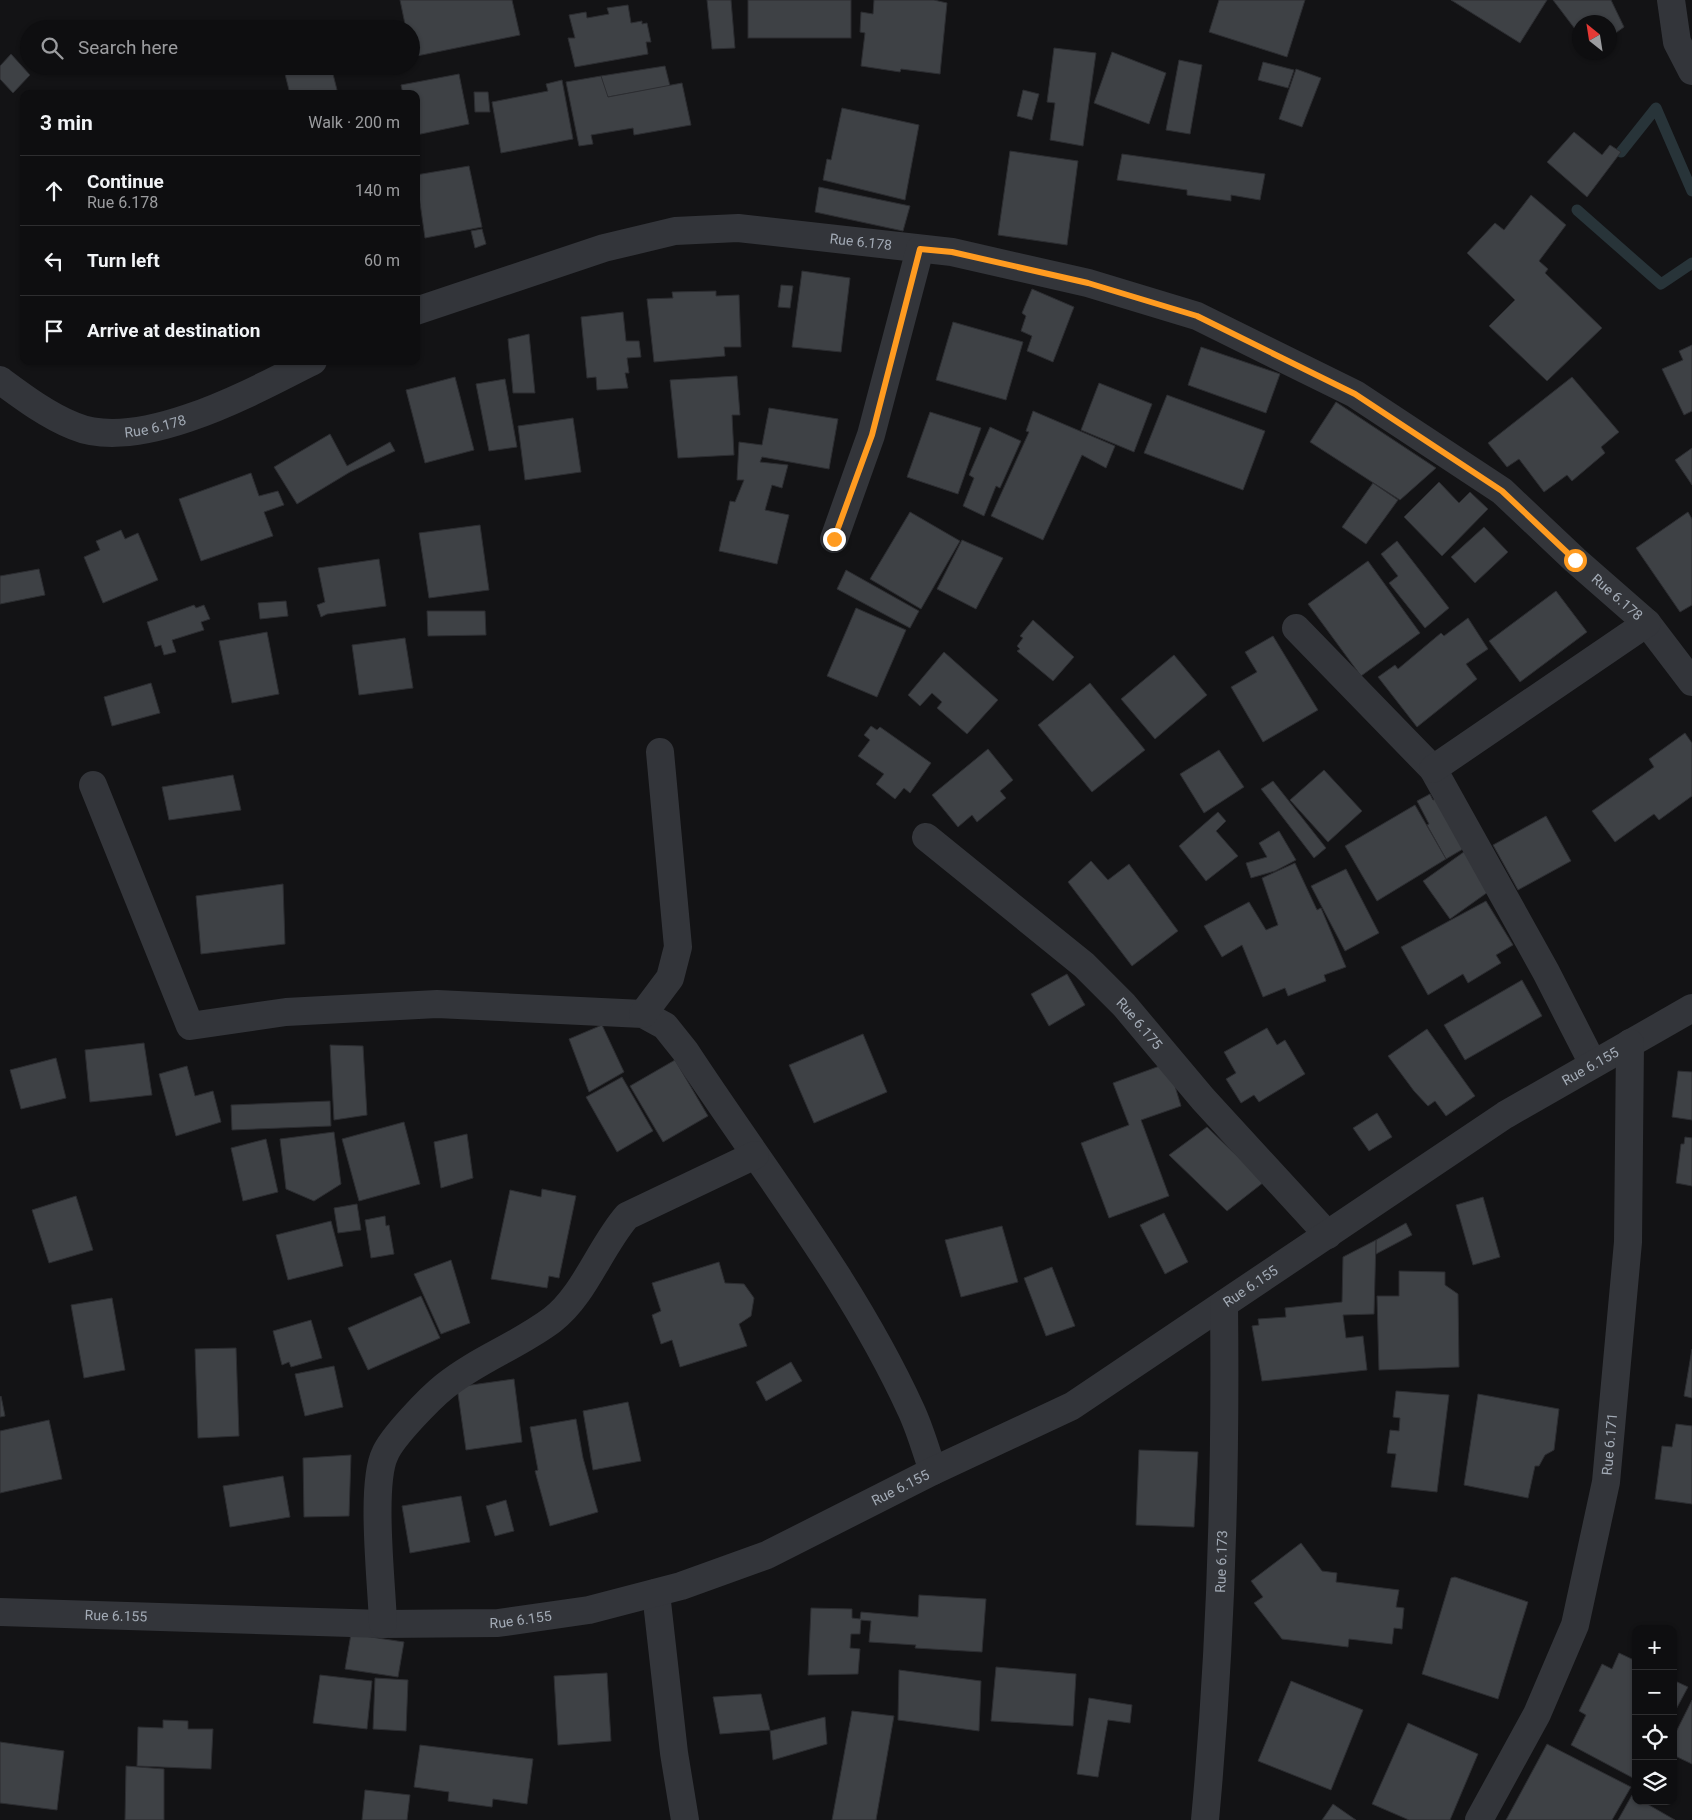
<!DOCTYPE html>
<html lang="en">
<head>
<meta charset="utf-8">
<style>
  :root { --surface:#0e0e10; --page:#171719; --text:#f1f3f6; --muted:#9b9c9f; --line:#2e2e30 }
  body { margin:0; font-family:Roboto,sans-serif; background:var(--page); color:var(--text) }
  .controls { position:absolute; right:15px; bottom:15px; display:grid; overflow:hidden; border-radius:10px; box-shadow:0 1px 4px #0004 }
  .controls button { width:45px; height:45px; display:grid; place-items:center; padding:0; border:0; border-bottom:1px solid var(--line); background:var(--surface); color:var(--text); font:25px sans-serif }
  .compass { position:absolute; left:1572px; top:15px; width:45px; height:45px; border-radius:50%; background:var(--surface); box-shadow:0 1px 4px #0004; rotate:330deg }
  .stop { position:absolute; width:15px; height:15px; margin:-11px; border:4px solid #ff9b20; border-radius:50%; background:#fff }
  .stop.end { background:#ff9b20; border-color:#fff; box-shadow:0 1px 5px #0008 }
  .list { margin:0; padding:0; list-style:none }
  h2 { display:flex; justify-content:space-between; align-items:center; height:65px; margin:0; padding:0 20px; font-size:21px }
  h2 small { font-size:16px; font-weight:400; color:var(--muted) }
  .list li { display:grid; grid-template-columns:32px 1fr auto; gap:15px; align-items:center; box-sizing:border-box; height:70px; padding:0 20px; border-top:1px solid var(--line) }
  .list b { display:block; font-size:19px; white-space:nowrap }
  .list p { margin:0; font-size:16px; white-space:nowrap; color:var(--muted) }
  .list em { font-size:16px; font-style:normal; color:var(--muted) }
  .icon { flex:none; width:28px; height:28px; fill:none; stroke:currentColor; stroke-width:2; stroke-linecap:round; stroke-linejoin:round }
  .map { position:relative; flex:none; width:1692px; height:1820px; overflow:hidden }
  .search { position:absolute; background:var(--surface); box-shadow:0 1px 4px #0004; left:20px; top:20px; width:400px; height:55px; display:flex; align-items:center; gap:12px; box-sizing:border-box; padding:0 18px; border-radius:28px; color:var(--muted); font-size:19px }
  .panel { position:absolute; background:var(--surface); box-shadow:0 1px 4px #0004; left:20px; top:90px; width:400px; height:275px; border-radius:10px }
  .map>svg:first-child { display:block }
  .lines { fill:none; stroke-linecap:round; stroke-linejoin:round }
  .stream { stroke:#283439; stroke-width:11 }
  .building { fill:#3e4145; stroke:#2c2d31 }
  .minor { stroke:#33353a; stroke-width:28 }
  .route { stroke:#ff9b20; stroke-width:6 }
  .labels { text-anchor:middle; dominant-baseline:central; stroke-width:5; stroke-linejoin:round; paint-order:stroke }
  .street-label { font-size:14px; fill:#a3abb6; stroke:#0e0e10 }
</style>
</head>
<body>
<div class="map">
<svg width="1692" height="1820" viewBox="0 0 1692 1820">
  <rect width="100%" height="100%" fill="#131315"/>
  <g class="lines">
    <g class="stream">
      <path d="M1621,152L1656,108L1692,191"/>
      <path d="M1577,210L1661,284L1692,263"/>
    </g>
  </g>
  <g class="building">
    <path d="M400,0H512L520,35L412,57L411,29H406Z"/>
    <path d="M707,0H731L735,48L712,49Z"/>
    <rect x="748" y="0" width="103" height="38"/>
    <path d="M874,0H934L947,3L940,74L901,69L900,72L861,66L865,33L860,32L861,12L873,14Z"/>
    <path d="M1219,0H1305L1287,57L1209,32Z"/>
    <path d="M1451,0H1547L1520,43Z"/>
    <path d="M1553,0H1611L1624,27L1610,37V22H1580V29H1575Z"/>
    <path d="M628,5L631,23L642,21V24L647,23L651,42H646L648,54L575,67L568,38H575L569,15L586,12L587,18L609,14L607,8Z"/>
    <path d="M1054,48L1096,53L1083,146L1050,140L1055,103L1047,102Z"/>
    <path d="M1112,52L1166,73L1149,124L1094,103Z"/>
    <path d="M11,54L30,75L13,93L0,79V66Z"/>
    <path d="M1179,60L1202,65L1190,134L1166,130Z"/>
    <path d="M1263,62L1294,70L1288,88L1258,80Z"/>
    <path d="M283,66H331L338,94H290Z"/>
    <path d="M665,66L670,86L608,97L605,93L601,76Z"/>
    <path d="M1296,69L1321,78L1302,127L1279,119Z"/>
    <path d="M459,74L469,124L416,135V94H403L401,85Z"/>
    <path d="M601,76L608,97L682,83L691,125L634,135L633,128L591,135L593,144L579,146L566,82Z"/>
    <path d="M562,80L573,139L501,153L492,102L548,91L546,84Z"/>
    <path d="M1023,90L1039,94L1032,120L1017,116Z"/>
    <path d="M474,92H488L490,112H475Z"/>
    <path d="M842,108L919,125L905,200L823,180L827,159L831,160Z"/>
    <path d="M1574,132L1602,155L1610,145L1621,152L1587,197L1547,162Z"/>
    <path d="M1010,151L1078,161L1067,245L998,235Z"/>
    <path d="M1122,154L1265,174L1260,200L1231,195V201L1187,195V190L1117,180Z"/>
    <path d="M469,166L482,227L425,238L416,175Z"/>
    <path d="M819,187L910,206L903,231L815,212Z"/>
    <path d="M1531,195L1566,225L1539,261L1548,269L1545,273L1602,328L1547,381L1489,326L1515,300L1467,253L1495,223L1504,230Z"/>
    <path d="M482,229L486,244L475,248L471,231Z"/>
    <path d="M802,271L850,278L841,352L792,347Z"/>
    <path d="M781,285L793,286L790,308L778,307Z"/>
    <path d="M1032,289L1074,307L1053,362L1027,351L1032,336L1021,331L1026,316L1022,313Z"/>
    <path d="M716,291V296L739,295L741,347H724L725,356L654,362L647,299L673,298L672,292Z"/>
    <path d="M623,312L626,341H639L641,357L627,358L629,373H625L628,388L597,390L596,377L587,378L581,317Z"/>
    <path d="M953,322L1023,342L1006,400L936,380Z"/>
    <path d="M529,334L535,393H513L508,339Z"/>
    <path d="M1692,345V411L1684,415L1662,369L1683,360L1679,351Z"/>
    <path d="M1201,347L1280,374L1266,413L1188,385Z"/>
    <path d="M737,376L740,415H732L734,455L678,458L670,380Z"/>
    <path d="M455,377L474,450L425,463L406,390Z"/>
    <path d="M1572,377L1619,432L1601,447L1605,453L1572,481L1567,475L1544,492L1519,459L1507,467L1488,443Z"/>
    <path d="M505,379L517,447L489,451L476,384Z"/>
    <path d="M1099,383L1152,404L1134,452L1081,430Z"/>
    <path d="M1167,395L1265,431L1243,490L1144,453Z"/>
    <path d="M1336,402L1436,468L1400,500L1310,442Z"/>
    <path d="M769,408L838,419L829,469L762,457L760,462L788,465L782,488L772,485L765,510L789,515L777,564L719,551L730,501L735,502L744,480H737L739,442L762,445Z"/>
    <path d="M1033,411L1115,446L1106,468L1082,455L1043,540L991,516L1029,432L1026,431Z"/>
    <path d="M930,412L981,428L958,494L907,477Z"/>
    <path d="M573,418L581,472L525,480L518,426Z"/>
    <path d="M990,427L1021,441L1000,488L996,486L984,516L963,506L974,478L969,475Z"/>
    <path d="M330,434L347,466L390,442L395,451L350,472L297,504L274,467Z"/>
    <path d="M1692,448V485L1675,460Z"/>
    <path d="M251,473L259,496L278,491L284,505L264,512L273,536L201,561L179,499Z"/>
    <path d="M1439,482L1459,503L1470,492L1488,509L1442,556L1404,517Z"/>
    <path d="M1373,483L1398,500L1366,544L1342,527Z"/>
    <path d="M910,512L960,541L921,609L870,579Z"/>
    <path d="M1688,512L1692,519V605L1680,612L1636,548Z"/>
    <path d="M480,525L489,590L429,598L419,533Z"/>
    <path d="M1484,527L1508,552L1475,583L1451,557Z"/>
    <path d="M121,530L125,539L138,533L158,580L103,603L84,557L100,550L96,541Z"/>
    <path d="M962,540L1003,558L976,609L937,589Z"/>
    <path d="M1397,541L1449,608L1425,628L1389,583L1398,576L1381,554Z"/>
    <path d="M379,559L386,606L327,614L321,617L317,605L325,602L318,568Z"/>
    <path d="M1368,561L1420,633L1361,676L1308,604Z"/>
    <path d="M39,569L45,595L0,604V576Z"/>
    <path d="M846,570L919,611L910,628L837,589Z"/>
    <path d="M1556,591L1587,632L1520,682L1489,641Z"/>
    <path d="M286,601L288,616L260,619L258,603Z"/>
    <path d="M194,605L196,608L204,605L210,619L201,622L204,630L172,640L176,652L164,655L161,645L155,647L147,622Z"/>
    <path d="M856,608L906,630L877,697L827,676Z"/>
    <path d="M427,611H485L486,635L428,636Z"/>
    <path d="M1468,618L1488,649L1466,664L1477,679L1417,727L1378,677L1395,665L1398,669L1441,633L1444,636Z"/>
    <path d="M1033,620L1074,657L1053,681L1017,651L1020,649L1017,646L1023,638L1020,636Z"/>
    <path d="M267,632L279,694L232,703L219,641Z"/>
    <path d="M1273,636L1318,710L1263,742L1231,687L1257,672L1245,652Z"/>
    <path d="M405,638L413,688L359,695L352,645Z"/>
    <path d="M944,652L998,700L967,734L937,708L942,702L932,693L920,706L908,695Z"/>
    <path d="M1174,655L1207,695L1155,739L1121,699Z"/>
    <path d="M151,683L160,713L112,726L104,697Z"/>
    <path d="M1090,683L1145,750L1092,792L1038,725Z"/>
    <path d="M871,726L877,730L880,727L931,763L910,793L904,788L895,799L876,784L884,774L858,756L870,740L864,735Z"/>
    <path d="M1685,733L1692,743V796L1659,820L1654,814L1615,842L1592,811L1654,767L1649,759Z"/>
    <path d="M988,749L1013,780L1000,791L1006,798L977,822L972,815L958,827L932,795Z"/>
    <path d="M1219,750L1244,787L1204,813L1180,774Z"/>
    <path d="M1324,770L1362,811L1328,842L1290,800Z"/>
    <path d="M233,775L241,810L169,820L162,787Z"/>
    <path d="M1273,781L1326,848L1314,858L1261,789Z"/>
    <path d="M1430,794L1433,800L1436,799L1468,846L1446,859L1427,825L1429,824L1417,801Z"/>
    <path d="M1415,805L1446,859L1377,901L1345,846Z"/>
    <path d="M1218,812L1226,821L1216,831L1238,856L1206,881L1179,846Z"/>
    <path d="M1546,816L1571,861L1518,890L1493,845Z"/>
    <path d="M1279,831L1296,860L1275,871L1251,878L1246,863L1267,857L1259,843Z"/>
    <path d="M1468,849L1495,887L1450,919L1423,881Z"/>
    <path d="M1091,861L1108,880L1129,864L1178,931L1132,966L1068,882Z"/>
    <path d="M1295,863L1317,910L1321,908L1346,967L1324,975L1326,981L1288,996L1285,988L1263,997L1242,945L1222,957L1204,926L1249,902L1266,930L1278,925L1262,878Z"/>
    <path d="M1346,869L1379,933L1345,951L1311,886Z"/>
    <path d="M283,884L285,944L201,954L196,896Z"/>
    <path d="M1486,901L1513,945L1496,955L1501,963L1468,983L1463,974L1428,995L1401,947Z"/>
    <path d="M1067,974L1085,1005L1049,1026L1031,994Z"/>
    <path d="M1522,980L1542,1016L1465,1060L1444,1025Z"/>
    <path d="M602,1025L624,1072L589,1092L569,1039Z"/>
    <path d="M1267,1028L1277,1045L1285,1040L1305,1074L1259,1102L1254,1095L1241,1103L1226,1079L1236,1073L1224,1052Z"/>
    <path d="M1427,1029L1475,1096L1446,1116L1435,1101L1428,1106L1414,1091L1388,1056Z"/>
    <path d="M863,1034L887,1092L814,1123L789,1065Z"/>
    <path d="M144,1043L152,1095L90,1102L85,1050Z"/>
    <path d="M330,1045L363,1046L367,1115L334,1120Z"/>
    <path d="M56,1058L66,1098L21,1109L10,1070Z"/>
    <path d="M675,1060L708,1116L663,1142L630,1086Z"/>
    <path d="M1168,1063L1181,1106L1141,1120L1169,1196L1109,1218L1081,1143L1129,1125L1113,1083Z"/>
    <path d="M187,1066L195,1096L213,1091L221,1122L176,1136L159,1074Z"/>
    <path d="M1678,1071L1692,1072V1120L1672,1117Z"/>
    <path d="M622,1077L653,1131L617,1152L586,1097Z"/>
    <path d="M330,1101L331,1126L232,1130L231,1105Z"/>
    <path d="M1377,1113L1392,1137L1369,1151L1353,1128Z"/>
    <path d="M404,1122L420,1184L359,1201L342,1139Z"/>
    <path d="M1207,1127L1264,1182L1227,1211L1169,1155Z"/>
    <path d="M334,1132L341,1184L314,1201L286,1189L280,1139Z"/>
    <path d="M467,1134L473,1178L441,1188L434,1142Z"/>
    <path d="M1685,1137L1692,1138V1186L1676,1183L1681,1144H1684Z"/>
    <path d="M266,1139L278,1192L243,1201L231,1148Z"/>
    <path d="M542,1189L576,1196L559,1278L549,1276L547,1288L491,1279L510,1190L541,1197Z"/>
    <path d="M76,1196L93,1250L49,1263L32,1210Z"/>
    <path d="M1483,1197L1500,1257L1473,1265L1456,1205Z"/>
    <path d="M357,1204L361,1230L338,1233L334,1208Z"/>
    <path d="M1164,1213L1188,1262L1165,1274L1140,1225Z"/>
    <path d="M385,1216L386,1226L389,1225L394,1254L371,1258L365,1220Z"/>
    <path d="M331,1221L343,1266L288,1280L276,1235Z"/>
    <path d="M1406,1223L1412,1235L1376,1254V1240Z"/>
    <path d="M1002,1226L1018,1282L961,1297L945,1240Z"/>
    <path d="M1376,1240L1374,1314L1343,1315L1346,1338L1363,1336L1367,1370L1262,1381L1252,1326L1259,1325L1258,1319L1286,1317L1285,1308L1342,1302L1343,1257Z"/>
    <path d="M451,1260L470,1323L441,1334L414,1274Z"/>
    <path d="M719,1262L725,1283L744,1284L754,1298L751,1316L739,1324L747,1346L680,1367L672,1340L661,1344L652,1315L661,1311L652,1283Z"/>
    <path d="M1052,1267L1075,1326L1046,1336L1024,1278Z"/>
    <path d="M1399,1271L1445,1272V1285L1458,1294L1459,1367L1379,1370L1377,1296H1399Z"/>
    <path d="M421,1296L440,1338L368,1370L348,1328Z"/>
    <path d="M112,1298L125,1370L84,1378L71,1305Z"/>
    <path d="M311,1320L322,1358L291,1367L289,1362L282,1365L273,1331Z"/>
    <path d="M236,1348L239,1436L198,1438L195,1349Z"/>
    <path d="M1692,1349V1398L1684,1396Z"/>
    <path d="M791,1362L802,1381L766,1401L756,1382Z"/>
    <path d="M334,1366L343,1407L305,1416L295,1374Z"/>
    <path d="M514,1379L522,1442L466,1450L457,1387Z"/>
    <path d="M1396,1391L1449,1395L1437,1492L1391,1487L1396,1454L1387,1453L1390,1430L1399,1431L1400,1418L1393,1417Z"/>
    <path d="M1478,1394L1559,1409L1554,1450L1545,1455L1539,1466H1535L1528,1498L1464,1485Z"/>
    <path d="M1,1396L5,1416L0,1417V1397Z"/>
    <path d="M628,1402L641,1461L593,1470L583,1411Z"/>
    <path d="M576,1419L583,1458L598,1512L550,1526L535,1471L538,1470L530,1427Z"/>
    <path d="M49,1420L62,1479L0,1493V1431Z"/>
    <path d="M1676,1424L1692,1426V1504L1655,1499L1662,1446L1672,1447Z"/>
    <path d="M1139,1450L1198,1452L1194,1527L1136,1525Z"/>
    <path d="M351,1455L349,1516L304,1517L303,1458Z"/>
    <path d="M283,1476L290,1517L230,1527L223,1486Z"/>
    <path d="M461,1496L470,1542L410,1553L402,1506Z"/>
    <path d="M506,1500L514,1531L495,1536L486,1506Z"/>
    <path d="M1301,1543L1322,1571L1337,1573L1336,1582L1399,1590L1396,1607L1404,1608L1402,1629L1394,1628L1392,1644L1349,1639L1348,1647L1282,1639L1254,1603L1263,1597L1251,1581Z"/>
    <path d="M1455,1577L1528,1602L1498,1699L1422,1674L1451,1578Z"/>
    <path d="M919,1595L986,1599L982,1652L915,1648L916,1645L869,1642L871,1621L861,1620L860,1634H851L850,1648L860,1649L858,1674L808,1675L811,1608L852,1609V1618L860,1619L861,1612L918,1617Z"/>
    <path d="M351,1634L404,1642L398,1677L345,1669Z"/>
    <path d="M1619,1653L1636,1661V1772L1633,1778L1571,1745L1586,1715L1579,1711L1602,1664L1612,1669Z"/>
    <path d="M996,1667L1076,1674L1073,1726L991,1721Z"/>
    <path d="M899,1670L981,1681L979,1731L898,1720Z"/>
    <path d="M607,1673L611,1741L558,1745L554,1676Z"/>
    <path d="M320,1675L372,1681L367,1729L313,1723Z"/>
    <path d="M375,1678L408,1680L406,1731L373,1729Z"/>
    <path d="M1673,1680L1688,1687L1673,1715Z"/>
    <path d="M1291,1681L1363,1710L1331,1790L1258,1761Z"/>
    <path d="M761,1694L770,1730L720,1734L713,1697Z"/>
    <path d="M1089,1698L1132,1705L1130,1723L1108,1720L1098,1777L1077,1774Z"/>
    <path d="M1692,1700V1764L1673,1755V1738Z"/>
    <path d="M852,1711L894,1716L876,1820H832Z"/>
    <path d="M825,1717L827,1744L773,1760L770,1731Z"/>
    <path d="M163,1720L188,1721V1729H213L211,1769L137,1766L138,1727L163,1728Z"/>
    <path d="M1408,1723L1478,1754L1450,1820H1409L1372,1804Z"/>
    <path d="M0,1742L64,1751L57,1810L0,1803Z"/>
    <path d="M1547,1744L1631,1787L1612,1820H1506Z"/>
    <path d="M420,1745L533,1759L527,1804L493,1799L492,1807L448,1801L449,1792L414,1787Z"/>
    <path d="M126,1766L164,1769V1820H125Z"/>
    <path d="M365,1790L410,1795L407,1820H362Z"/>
    <path d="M1632,1795L1636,1798V1801H1642L1675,1820H1618Z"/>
    <path d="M1333,1804L1356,1820H1322Z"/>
  </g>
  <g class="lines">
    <g class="minor">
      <path d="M1671,0L1677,42L1692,71"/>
      <path id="s1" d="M416,311L604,248L675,231L738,228L952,252L1088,283L1197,316L1355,394L1502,491L1575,560L1647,623L1692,682"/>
      <path id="s2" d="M0,380C23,397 47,415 74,426C140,454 254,391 313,361"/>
      <path d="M834,539L871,435L920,249"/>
      <path d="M1296,628L1433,769L1546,972L1593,1064"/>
      <path d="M1433,769L1647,623"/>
      <path d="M93,785L190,1026L286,1012L437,1004L643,1014L665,1026L685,1051C762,1169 852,1281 911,1410C920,1429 926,1451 933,1471"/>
      <path id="s3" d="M926,837L1084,965L1124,1005L1203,1099L1328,1235"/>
      <path d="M643,1014L670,978L678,947L660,752"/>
      <path d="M656,1593L674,1753L685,1820"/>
      <path id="s4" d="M0,1612L383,1624L498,1623L589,1610L681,1586L767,1555L933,1471L1072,1406L1505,1115L1692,1008"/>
      <path d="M383,1624C382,1586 370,1485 385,1454C392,1437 430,1398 445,1386C477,1360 519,1345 552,1320C584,1296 600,1247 627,1216L755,1155"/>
      <path id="s5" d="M1205,1820C1221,1648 1226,1476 1224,1304"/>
      <path id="s6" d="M1479,1820L1537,1714L1575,1625L1606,1482L1628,1242L1630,1043"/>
    </g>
  </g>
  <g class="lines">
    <path class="route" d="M834,539L872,435L920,249L952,252L1088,283L1197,316L1355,394L1502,491L1575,560"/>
  </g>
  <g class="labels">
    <g class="street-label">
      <text stroke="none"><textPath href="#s1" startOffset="458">Rue 6.178</textPath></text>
      <text stroke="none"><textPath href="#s2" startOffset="170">Rue 6.178</textPath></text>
      <text stroke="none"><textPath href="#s1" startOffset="1312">Rue 6.178</textPath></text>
      <text stroke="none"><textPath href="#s3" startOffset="284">Rue 6.175</textPath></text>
      <text stroke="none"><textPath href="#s4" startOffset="1736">Rue 6.155</textPath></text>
      <text stroke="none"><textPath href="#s4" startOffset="1331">Rue 6.155</textPath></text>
      <text stroke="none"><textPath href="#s6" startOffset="402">Rue 6.171</textPath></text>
      <text stroke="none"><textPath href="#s4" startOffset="926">Rue 6.155</textPath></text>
      <text stroke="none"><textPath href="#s5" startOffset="259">Rue 6.173</textPath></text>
      <text stroke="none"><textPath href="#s4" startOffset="116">Rue 6.155</textPath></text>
      <text stroke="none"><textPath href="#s4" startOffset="521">Rue 6.155</textPath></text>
    </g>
  </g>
</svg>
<div class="controls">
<button>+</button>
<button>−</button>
<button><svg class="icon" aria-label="locate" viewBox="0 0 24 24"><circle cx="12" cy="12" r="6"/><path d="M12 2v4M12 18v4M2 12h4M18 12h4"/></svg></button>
<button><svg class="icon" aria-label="layers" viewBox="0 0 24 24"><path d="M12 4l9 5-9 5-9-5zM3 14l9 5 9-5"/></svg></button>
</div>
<svg class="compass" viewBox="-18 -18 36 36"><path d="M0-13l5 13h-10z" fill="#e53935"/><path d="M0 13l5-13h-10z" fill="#9b9c9f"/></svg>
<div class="stop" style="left:1575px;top:560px"></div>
<div class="stop end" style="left:834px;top:539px"></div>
<div class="search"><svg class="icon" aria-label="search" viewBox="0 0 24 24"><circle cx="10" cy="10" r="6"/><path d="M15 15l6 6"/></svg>Search here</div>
<section class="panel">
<h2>3 min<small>Walk · 200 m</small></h2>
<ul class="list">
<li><svg class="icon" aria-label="ahead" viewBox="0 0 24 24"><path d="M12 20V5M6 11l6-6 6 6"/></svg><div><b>Continue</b><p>Rue 6.178</p></div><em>140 m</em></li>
<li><svg class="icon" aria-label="left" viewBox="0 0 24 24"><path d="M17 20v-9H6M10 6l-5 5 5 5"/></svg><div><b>Turn left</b></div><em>60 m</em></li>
<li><svg class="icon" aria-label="arrive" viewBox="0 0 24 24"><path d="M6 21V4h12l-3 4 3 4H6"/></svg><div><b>Arrive at destination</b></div></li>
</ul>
</section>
</div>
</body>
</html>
